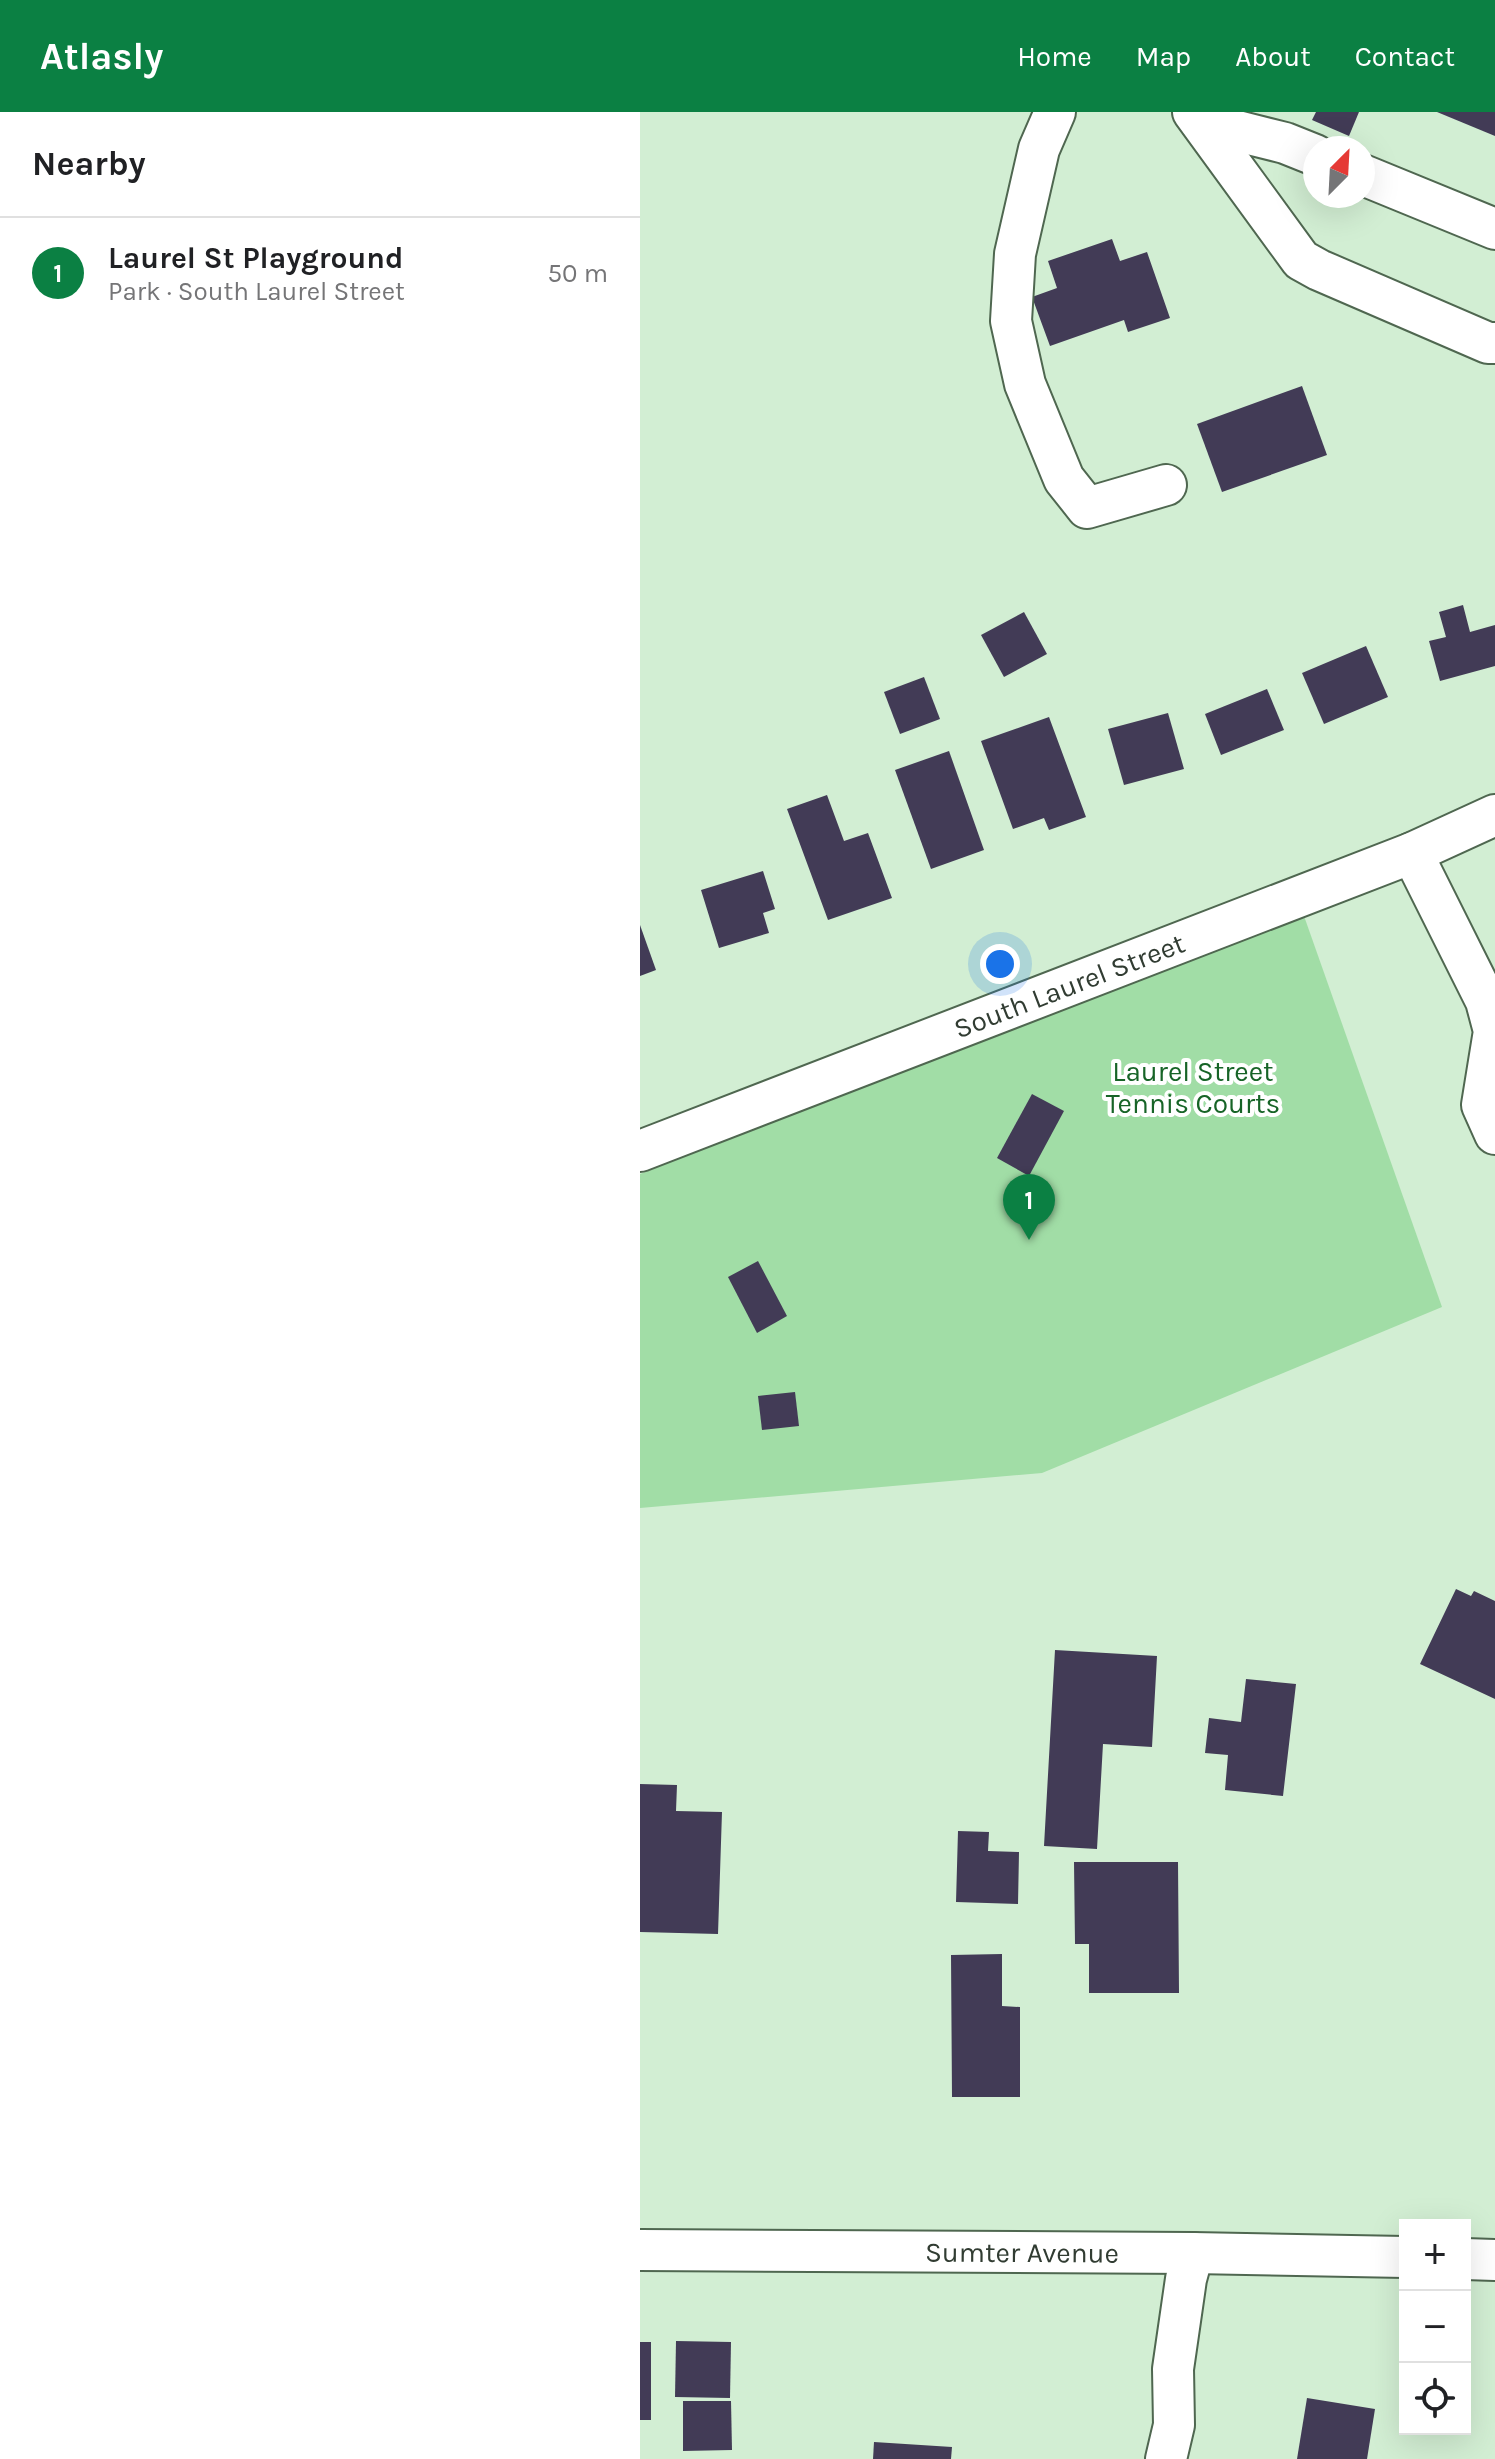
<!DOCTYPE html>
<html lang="en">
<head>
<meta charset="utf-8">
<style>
  :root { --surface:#fff; --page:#f6f6f6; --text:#202124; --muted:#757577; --line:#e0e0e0; --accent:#0b8043 }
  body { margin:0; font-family:Karla,sans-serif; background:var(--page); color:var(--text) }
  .controls { position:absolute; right:24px; bottom:24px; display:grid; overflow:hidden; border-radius:0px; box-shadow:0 8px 32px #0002 }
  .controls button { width:72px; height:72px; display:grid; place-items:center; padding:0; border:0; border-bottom:2px solid var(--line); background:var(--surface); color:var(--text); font:40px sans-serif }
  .compass { position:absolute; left:663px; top:24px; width:72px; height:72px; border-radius:50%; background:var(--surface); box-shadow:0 8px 32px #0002; rotate:24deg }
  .you { position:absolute; left:360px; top:852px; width:28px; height:28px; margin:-20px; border:6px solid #fff; border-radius:50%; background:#1a73e8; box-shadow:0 0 0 12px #1a73e833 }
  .badge { display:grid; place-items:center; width:52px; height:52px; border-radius:50%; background:var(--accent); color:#fff; font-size:26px; font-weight:700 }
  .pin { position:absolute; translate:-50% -66px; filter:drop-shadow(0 2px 4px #0008) }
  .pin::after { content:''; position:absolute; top:42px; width:28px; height:24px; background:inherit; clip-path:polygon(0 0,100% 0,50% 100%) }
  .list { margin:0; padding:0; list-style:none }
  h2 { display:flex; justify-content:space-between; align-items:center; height:104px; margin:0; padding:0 32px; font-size:34px }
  h2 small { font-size:26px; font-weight:400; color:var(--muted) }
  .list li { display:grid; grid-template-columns:52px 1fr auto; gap:24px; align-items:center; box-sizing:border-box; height:112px; padding:0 32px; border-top:2px solid var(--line) }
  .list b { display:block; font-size:30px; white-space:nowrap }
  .list p { margin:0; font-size:26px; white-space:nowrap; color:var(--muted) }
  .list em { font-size:26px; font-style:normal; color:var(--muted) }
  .icon { flex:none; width:44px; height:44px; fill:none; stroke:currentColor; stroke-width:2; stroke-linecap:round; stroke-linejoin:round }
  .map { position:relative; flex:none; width:855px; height:2347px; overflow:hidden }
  header { display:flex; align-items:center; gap:48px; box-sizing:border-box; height:112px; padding:0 40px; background:var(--accent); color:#fff }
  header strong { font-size:38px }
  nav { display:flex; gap:44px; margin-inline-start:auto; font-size:28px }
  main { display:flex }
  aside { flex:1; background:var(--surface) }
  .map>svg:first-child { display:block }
  .green { fill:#a1dda6 }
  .building { fill:#423b56 }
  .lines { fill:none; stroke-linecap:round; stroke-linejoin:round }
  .minor-casing { stroke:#4f6750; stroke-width:44 }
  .minor { stroke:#fff; stroke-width:40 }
  .labels { text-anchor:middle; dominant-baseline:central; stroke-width:8; stroke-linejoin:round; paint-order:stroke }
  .street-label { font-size:28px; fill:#313c32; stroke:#fff }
  .park-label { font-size:28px; fill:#176427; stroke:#fff }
</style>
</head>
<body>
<header>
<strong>Atlasly</strong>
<nav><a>Home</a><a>Map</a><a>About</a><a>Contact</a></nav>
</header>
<main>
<aside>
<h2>Nearby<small></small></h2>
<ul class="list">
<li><span class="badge">1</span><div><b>Laurel St Playground</b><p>Park · South Laurel Street</p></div><em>50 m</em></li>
</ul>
</aside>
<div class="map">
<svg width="855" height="2347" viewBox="0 0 855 2347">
  <rect width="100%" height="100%" fill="#d2eed3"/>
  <path class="green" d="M664,804L802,1195L402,1361L0,1396V1062Z"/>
  <g class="building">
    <path d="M676,0H719L709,24L672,8Z"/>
    <path d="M797,0H855V24Z"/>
    <path d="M472,127L480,149L507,140L530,206L488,220L484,208L410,234L392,185L417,176L408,149Z"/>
    <path d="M662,274L687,343L582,380L557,312Z"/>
    <path d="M823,493L830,520L855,513V554L800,569L789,529L806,525L799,500Z"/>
    <path d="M384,500L407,542L364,565L341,523Z"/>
    <path d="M726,534L748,585L684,612L662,561Z"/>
    <path d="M284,565L300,607L260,622L244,580Z"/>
    <path d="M627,577L644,618L581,643L565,602Z"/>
    <path d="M528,601L544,657L484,673L468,617Z"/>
    <path d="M409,605L446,705L409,718L404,706L373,717L341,629Z"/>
    <path d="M309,639L344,738L291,757L255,658Z"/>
    <path d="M187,683L204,729L228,721L252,786L188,808L147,697Z"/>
    <path d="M123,759L135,797L123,801L129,821L79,836L61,778Z"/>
    <path d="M0,813L16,858L0,864Z"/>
    <path d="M392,982L424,999L389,1064L357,1046Z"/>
    <path d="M118,1149L147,1204L117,1221L88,1165Z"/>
    <path d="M155,1280L159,1314L122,1318L118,1284Z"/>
    <path d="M816,1477L831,1484L834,1479L855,1489V1587L780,1552Z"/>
    <path d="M415,1538L517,1544L512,1635L463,1632L457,1737L404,1734Z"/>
    <path d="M606,1567L656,1572L643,1684L585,1678L588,1643L565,1641L569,1606L601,1610Z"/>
    <path d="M0,1672L37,1673L36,1699L82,1700L78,1822L0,1820Z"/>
    <path d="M318,1719L349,1720L348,1739L379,1740L378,1792L316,1790Z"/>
    <path d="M434,1750H538L539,1881H449V1832H435Z"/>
    <path d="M362,1842V1894L380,1895V1985H312L311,1843Z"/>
    <path d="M36,2229L91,2230L90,2286L35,2285Z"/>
    <rect x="0" y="2230" width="11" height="78"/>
    <path d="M667,2286L735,2297L727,2347H657Z"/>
    <path d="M43,2289H91L92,2338L43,2339Z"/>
    <path d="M234,2330L312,2335L311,2347H233Z"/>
  </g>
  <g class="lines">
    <defs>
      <g id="minor">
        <path d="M415,0L399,37L375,142L371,209L385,272L424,367L447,396L526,373"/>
        <path d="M553,0L661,148L679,158L848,231H855"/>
        <path d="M561,10L645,31L675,43"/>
        <path d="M723,63L855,117"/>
        <path d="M772,741L846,889L854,919L842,993L855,1022"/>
        <path id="s1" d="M0,1039L772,741L855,703"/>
        <path id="s2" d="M0,2138L553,2141L765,2145"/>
        <path d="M825,2147L855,2148"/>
        <path d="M526,2347L534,2313L533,2257L546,2167L553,2141"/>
      </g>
    </defs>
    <use href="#minor" class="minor-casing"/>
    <use href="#minor" class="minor"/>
  </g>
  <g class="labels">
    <g class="street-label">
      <text stroke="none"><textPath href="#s1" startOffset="460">South Laurel Street</textPath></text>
      <text stroke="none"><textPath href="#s2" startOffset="382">Sumter Avenue</textPath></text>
    </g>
    <g class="park-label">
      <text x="553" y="959">Laurel Street<tspan x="553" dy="32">Tennis Courts</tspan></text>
    </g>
  </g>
</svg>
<div class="controls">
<button>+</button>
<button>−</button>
<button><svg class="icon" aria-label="locate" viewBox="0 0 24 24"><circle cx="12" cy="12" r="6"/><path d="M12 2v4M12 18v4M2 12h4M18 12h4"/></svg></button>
</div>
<svg class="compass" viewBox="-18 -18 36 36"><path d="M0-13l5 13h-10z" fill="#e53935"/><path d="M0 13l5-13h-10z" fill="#757577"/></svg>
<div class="you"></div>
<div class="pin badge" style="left:389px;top:1128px">1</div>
</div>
</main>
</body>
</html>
